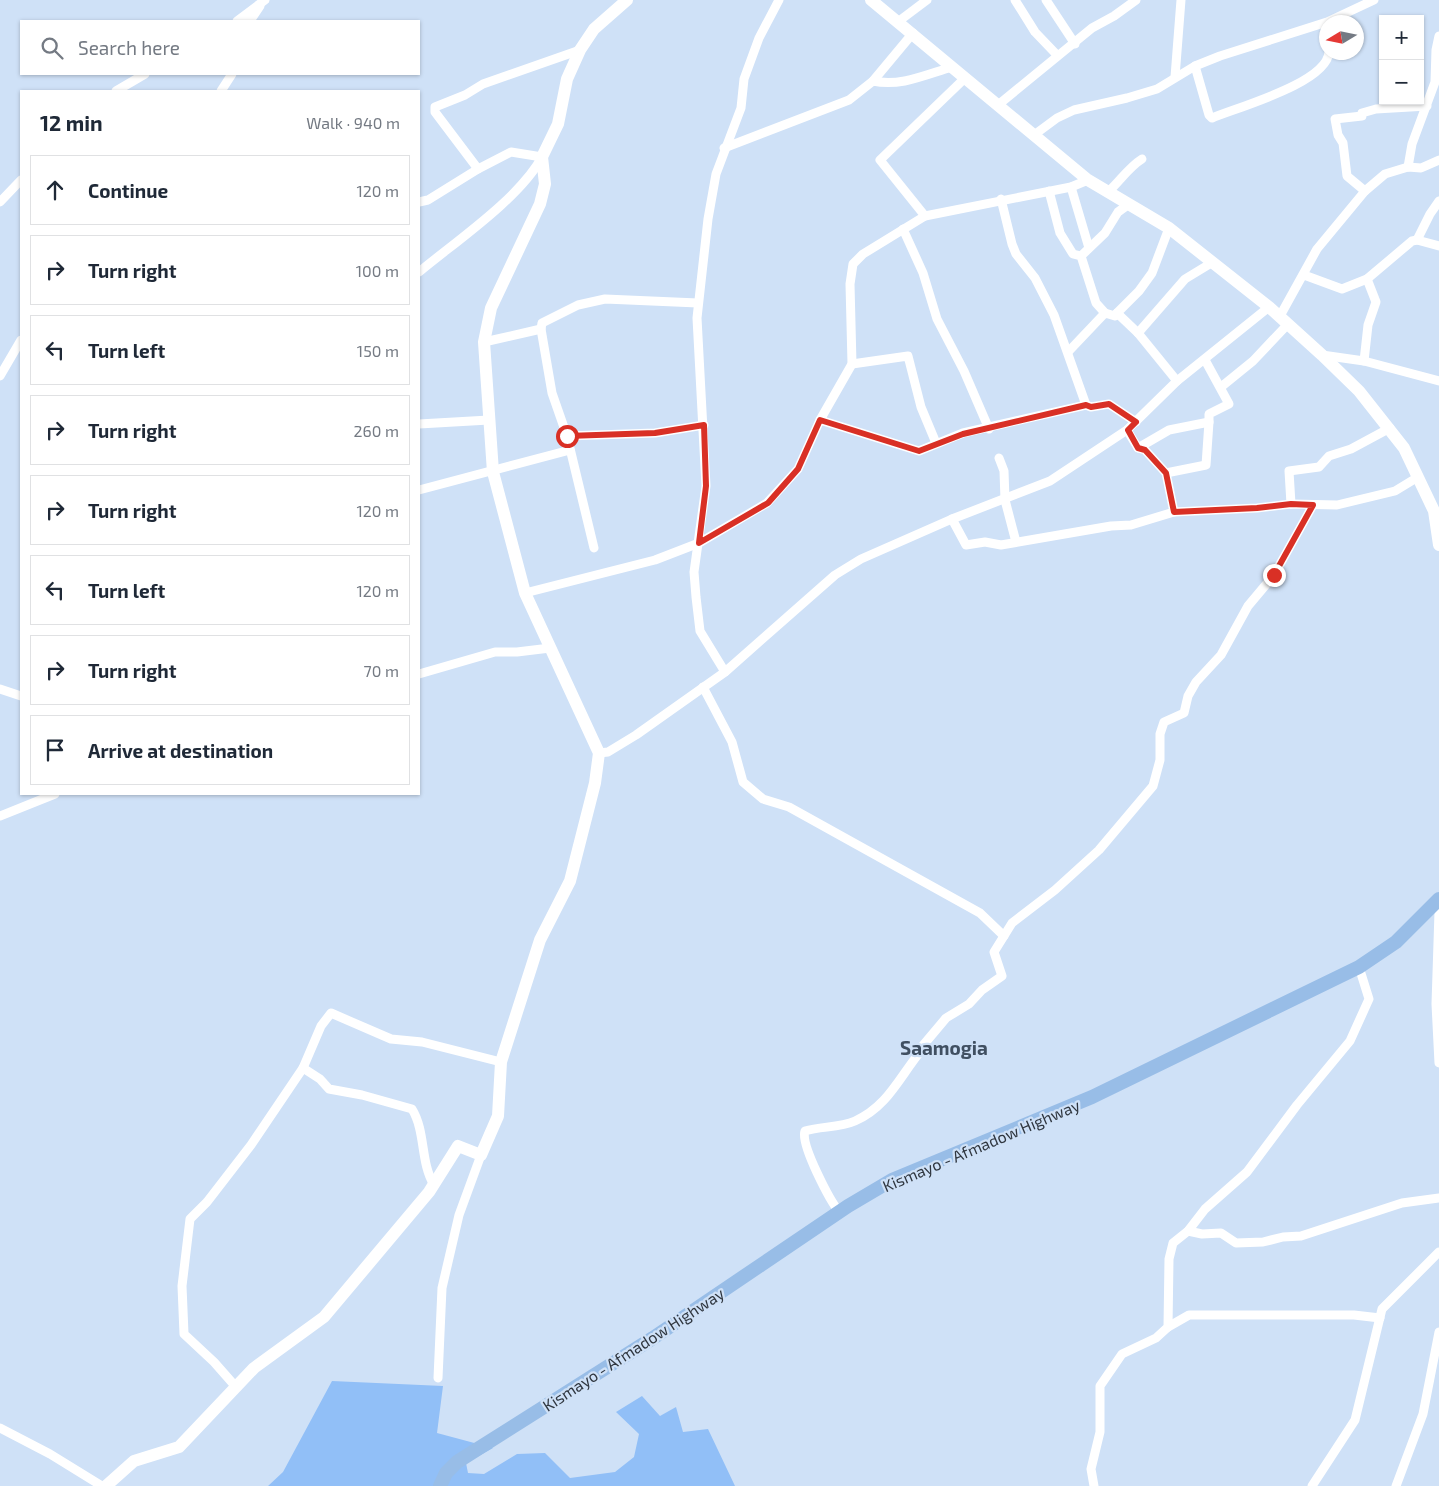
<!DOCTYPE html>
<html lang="en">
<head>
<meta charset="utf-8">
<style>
  :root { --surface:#fff; --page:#f6f6f7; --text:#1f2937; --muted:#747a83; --line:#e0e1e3 }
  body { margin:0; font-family:"Exo 2",sans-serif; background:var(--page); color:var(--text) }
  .controls { position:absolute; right:15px; top:15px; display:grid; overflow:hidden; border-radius:0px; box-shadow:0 1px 4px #0004 }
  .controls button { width:45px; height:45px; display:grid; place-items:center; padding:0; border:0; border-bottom:1px solid var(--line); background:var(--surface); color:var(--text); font:25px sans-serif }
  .compass { position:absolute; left:1319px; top:15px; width:45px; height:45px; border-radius:50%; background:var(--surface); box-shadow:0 1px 4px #0004; rotate:260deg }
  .stop { position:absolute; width:15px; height:15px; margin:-11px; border:4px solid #d93025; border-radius:50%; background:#fff }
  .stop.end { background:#d93025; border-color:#fff; box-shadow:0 1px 5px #0008 }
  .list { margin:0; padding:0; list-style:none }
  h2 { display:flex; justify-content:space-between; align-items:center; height:65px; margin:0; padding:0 20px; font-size:21px }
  h2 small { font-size:16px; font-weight:400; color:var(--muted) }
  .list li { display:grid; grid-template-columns:32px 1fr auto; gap:15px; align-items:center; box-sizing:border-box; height:70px; margin:0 10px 10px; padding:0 10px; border:1px solid var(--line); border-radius:0px }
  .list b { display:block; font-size:19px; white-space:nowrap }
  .list em { font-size:16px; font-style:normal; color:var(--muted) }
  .icon { flex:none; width:28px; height:28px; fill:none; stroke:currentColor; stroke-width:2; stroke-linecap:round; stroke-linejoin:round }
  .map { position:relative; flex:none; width:1439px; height:1486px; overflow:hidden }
  .search { position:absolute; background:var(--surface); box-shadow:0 1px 4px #0004; left:20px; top:20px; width:400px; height:55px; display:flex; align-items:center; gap:12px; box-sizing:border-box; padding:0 18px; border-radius:0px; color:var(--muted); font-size:19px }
  .panel { position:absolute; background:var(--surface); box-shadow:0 1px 4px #0004; left:20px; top:90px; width:400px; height:705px; border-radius:0px }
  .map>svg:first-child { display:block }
  .green { fill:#91bff7 }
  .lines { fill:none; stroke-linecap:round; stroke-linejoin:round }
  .street { stroke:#fff; stroke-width:9 }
  .secondary { stroke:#fff; stroke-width:12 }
  .primary { stroke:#98bde7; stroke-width:14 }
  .route { stroke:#d93025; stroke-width:6 }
  .labels { text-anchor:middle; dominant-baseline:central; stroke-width:4.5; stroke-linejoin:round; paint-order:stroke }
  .street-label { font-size:16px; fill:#2f363f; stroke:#cfe1f7 }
  .quarter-label { font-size:19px; font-weight:bold; fill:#404f61; stroke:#cfe1f7 }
</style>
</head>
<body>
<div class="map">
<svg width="1439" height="1486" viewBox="0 0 1439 1486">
  <rect width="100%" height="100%" fill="#cfe1f7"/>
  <path class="green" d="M332,1381L443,1386L437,1433L493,1448L466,1463L468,1473L484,1474L517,1454L545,1453L570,1478L615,1472L634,1457L639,1434L616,1412L642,1396L660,1416L676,1407L683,1432L708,1429L735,1486H268L283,1472Z"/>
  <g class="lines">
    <g class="street">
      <path d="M1015,0L1035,32L1057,55"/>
      <path d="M1046,0L1075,44"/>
      <path d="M237,21L265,0"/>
      <path d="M250,21L260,6"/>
      <path d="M899,21L927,0"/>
      <path d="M1195,66L1209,115L1212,118C1238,107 1327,83 1329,52"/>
      <path d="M1175,77L1181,0"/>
      <path d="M873,81L913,33"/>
      <path d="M116,91L145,74"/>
      <path d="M221,91L232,74"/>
      <path d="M998,105L1092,28L1114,16L1136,0"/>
      <path d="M1034,135L1057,118L1074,110L1127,98L1157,89L1195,66L1220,56L1327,22L1374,0"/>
      <path d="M724,148L849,100L873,81C900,87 925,75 952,67"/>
      <path d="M1408,167L1412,144L1435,82L1436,50L1439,36"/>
      <path d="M478,169L435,112V107L465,95L483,84L580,50"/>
      <path d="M1071,187L1089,248"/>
      <path d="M1049,191L1060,233L1073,254L1081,256L1096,303L1105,313"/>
      <path d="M1365,191L1347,176L1343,143L1338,135L1335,119L1362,116V113L1376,109L1427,106"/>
      <path d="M1108,192C1120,181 1129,167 1142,159"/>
      <path d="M1001,199L1012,244L1016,254L1035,278L1054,315L1086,405"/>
      <path d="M0,202L21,180"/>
      <path d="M419,202L428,200L478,169L511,152L542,157C520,198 455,242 419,272"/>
      <path d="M925,216L880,160L964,79"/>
      <path d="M903,229L923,273L937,319L964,371L989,429"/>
      <path d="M1417,240L1430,214L1439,201"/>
      <path d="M1081,256L1105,233L1118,212L1129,204"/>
      <path d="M1304,275L1342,289L1367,279L1412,241L1417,240L1439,246"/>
      <path d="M1117,313L1139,291L1152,273L1169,228"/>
      <path d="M1280,316L1317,249L1365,191L1385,174L1408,167L1421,168L1439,160"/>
      <path d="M1138,333L1185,279L1213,262"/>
      <path d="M484,342L541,329"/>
      <path d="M1068,352L1105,313L1115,316L1117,313L1138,333L1177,381"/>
      <path d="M1322,355L1364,361L1439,381"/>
      <path d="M1364,361L1368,325L1376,302L1367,279"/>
      <path d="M852,364L908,356L921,407L936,443"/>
      <path d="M0,376L21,340"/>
      <path d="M1221,387L1253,361L1288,324"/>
      <path d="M820,420L919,451L963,433L1086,405L1091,407L1109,404L1136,422"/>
      <path d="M419,424L489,420"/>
      <path d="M1127,430L1138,448L1169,430L1209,422V414L1229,404L1205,360"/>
      <path d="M567,436L655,433L704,425"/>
      <path d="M1138,448L1145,450L1166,473L1174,512"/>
      <path d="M999,458L1004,471L1005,500L1016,542"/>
      <path d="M1166,473L1206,465L1209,422"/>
      <path d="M419,490L570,450"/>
      <path d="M1291,504L1289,471L1319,467L1329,456L1351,449L1390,428"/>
      <path d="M952,519L966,545L985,542L1001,545L1111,526L1131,525L1174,512L1257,508L1291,504L1337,505L1395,491L1418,477"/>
      <path d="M594,548L567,436L552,393L541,329L542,323L578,305L605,299L698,303"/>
      <path d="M525,593L655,560L699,543L767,503L798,469L820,420L852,364L850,284L853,264L863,254L925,216L1071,187L1088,180"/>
      <path d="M725,672L700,631L696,597L694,572L706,486L697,318L708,219L716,174L741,108L744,79L759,38L779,0"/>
      <path d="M419,674L495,652H517L550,648"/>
      <path d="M703,687L732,742L743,782L763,799L789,807L980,913L1004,936"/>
      <path d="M0,689L21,696"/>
      <path d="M599,753L608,752L636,735L725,672L835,575L861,559L952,519L1050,481L1127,430L1177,381L1269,307"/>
      <path d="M0,816L55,794"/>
      <path d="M1439,912L1436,1004L1439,1063"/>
      <path d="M303,1068L320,1079L329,1089L362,1095L412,1109C426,1132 420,1162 434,1185"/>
      <path d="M840,1213C830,1201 800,1144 805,1131C821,1126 839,1128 855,1121C887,1107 899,1078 920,1052V1049L946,1018L969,1004L982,990L1002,976L994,952L1012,923L1055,890L1099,850L1153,786L1160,760V734L1164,722L1184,713L1188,696L1196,682L1221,655L1248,606L1274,575L1313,505"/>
      <path d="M1188,1231L1202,1234L1221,1233L1236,1243L1263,1242L1283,1237L1301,1236L1402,1203L1439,1198"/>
      <path d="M1168,1327L1189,1315H1354L1380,1318"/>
      <path d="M438,1378L442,1288L459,1215L481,1155"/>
      <path d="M236,1387L214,1362L184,1334L182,1286L190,1219L207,1202L251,1145L303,1068L321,1026L331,1013L391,1039L422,1042L501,1062"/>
      <path d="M0,1428L50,1454L102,1486"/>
      <path d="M1094,1486L1091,1469L1100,1432V1386L1122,1354L1156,1338L1168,1327L1169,1259L1173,1243L1188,1231L1205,1209L1247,1172L1297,1105L1350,1041L1369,999L1359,967"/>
      <path d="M1312,1486L1355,1420L1382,1309L1439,1252"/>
      <path d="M1396,1486L1423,1414L1439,1332"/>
    </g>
    <g class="secondary">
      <path d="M871,0L1088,180L1169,228L1269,307L1322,355L1359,391L1404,448L1434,511L1439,545"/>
      <path d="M106,1486L134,1461L179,1447L254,1368L324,1317L429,1192L458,1146L481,1155L498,1116L501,1062L540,940L570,881L595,783L599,753L525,593L493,472L484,342L491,308L540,204L545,184L542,157L558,124L567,79L580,50L594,29L627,0"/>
    </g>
    <path class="primary" d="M440,1486L446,1473L457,1462L653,1338L848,1206L892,1180L1092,1097L1359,967L1396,942L1439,899"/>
  </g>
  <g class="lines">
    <path class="route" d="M567,436L655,433L704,425L706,486L699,543L768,503L798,469L820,420L919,451L963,434L1086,405L1091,407L1109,404L1136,422L1128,430L1138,448L1145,450L1166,473L1174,512L1257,508L1291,504L1313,505L1274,575"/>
  </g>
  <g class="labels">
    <g class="street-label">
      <text transform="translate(981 1145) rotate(-23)">Kismayo - Afmadow Highway</text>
      <text transform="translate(633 1349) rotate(-33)">Kismayo - Afmadow Highway</text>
    </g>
    <g class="quarter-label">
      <text x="944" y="1047">Saamogia</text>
    </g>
  </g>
</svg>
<div class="controls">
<button>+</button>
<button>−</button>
</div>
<svg class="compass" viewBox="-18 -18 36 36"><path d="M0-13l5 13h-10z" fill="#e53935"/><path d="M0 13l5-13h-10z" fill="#747a83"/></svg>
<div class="stop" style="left:567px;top:436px"></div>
<div class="stop end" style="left:1274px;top:575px"></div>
<div class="search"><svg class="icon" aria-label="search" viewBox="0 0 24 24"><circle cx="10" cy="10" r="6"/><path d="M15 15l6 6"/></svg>Search here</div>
<section class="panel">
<h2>12 min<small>Walk · 940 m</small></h2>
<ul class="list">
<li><svg class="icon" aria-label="ahead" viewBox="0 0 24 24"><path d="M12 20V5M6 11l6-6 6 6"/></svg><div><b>Continue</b></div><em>120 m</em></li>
<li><svg class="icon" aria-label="right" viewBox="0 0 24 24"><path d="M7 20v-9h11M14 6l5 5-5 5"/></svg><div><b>Turn right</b></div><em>100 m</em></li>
<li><svg class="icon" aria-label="left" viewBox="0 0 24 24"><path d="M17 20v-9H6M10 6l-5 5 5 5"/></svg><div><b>Turn left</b></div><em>150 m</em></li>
<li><svg class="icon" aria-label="right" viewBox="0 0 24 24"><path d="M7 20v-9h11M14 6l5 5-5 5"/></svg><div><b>Turn right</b></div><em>260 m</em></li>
<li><svg class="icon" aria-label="right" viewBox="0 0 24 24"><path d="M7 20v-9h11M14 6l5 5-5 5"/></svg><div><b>Turn right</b></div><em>120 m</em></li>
<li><svg class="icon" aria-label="left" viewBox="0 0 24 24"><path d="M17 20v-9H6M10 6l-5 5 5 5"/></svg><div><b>Turn left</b></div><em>120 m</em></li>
<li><svg class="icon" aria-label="right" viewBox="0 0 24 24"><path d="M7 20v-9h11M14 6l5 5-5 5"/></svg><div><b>Turn right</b></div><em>70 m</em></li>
<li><svg class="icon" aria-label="arrive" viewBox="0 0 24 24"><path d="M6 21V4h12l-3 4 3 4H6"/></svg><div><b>Arrive at destination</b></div></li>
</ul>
</section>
</div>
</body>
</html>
